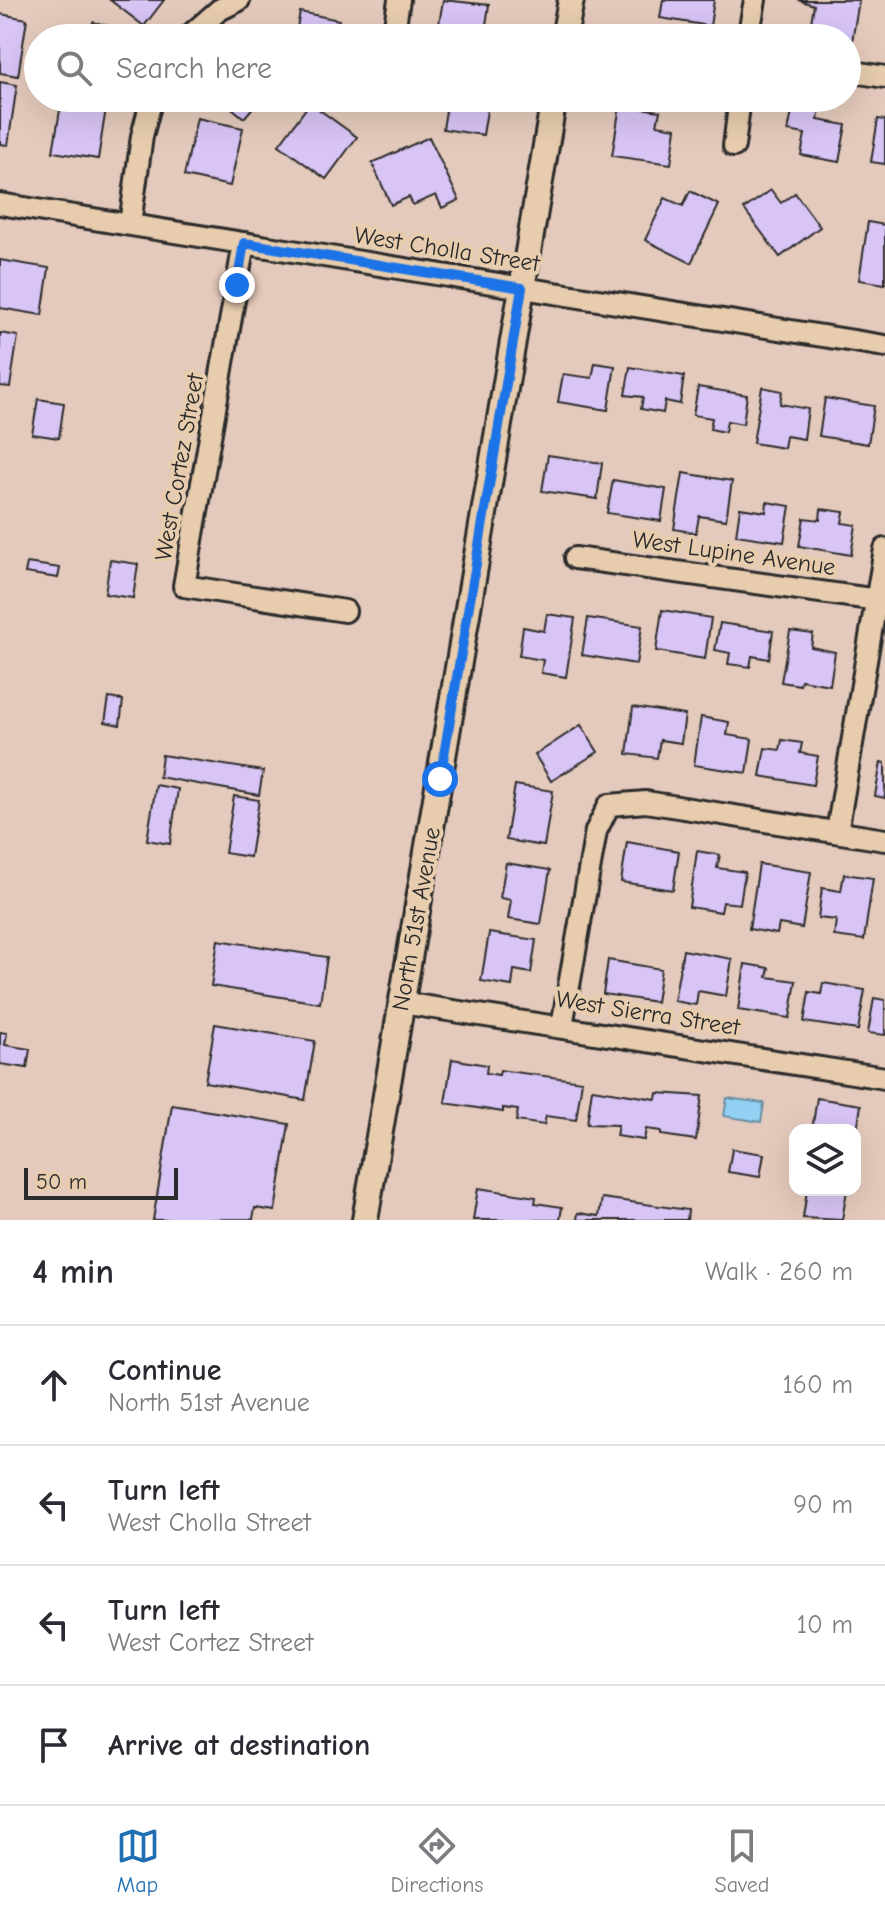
<!DOCTYPE html>
<html lang="en">
<head>
<meta charset="utf-8">
<style>
  :root { --surface:#fff; --page:#f7f7f7; --text:#2b2b33; --muted:#7c7c81; --line:#e1e1e2; --accent:#1f6fb2 }
  body { margin:0; font-family:"Comic Neue",sans-serif; background:var(--page); color:var(--text) }
  .controls { position:absolute; right:24px; bottom:24px; display:grid; overflow:hidden; border-radius:16px; box-shadow:0 8px 32px #0002 }
  .controls button { width:72px; height:72px; display:grid; place-items:center; padding:0; border:0; border-bottom:2px solid var(--line); background:var(--surface); color:var(--text); font:40px sans-serif }
  .scale { position:absolute; left:24px; bottom:20px; width:154px; box-sizing:border-box; padding-left:8px; border:4px solid #2b2b2b; border-top:0; font-size:22px; line-height:28px; white-space:nowrap; color:#2b2b2b; -webkit-text-stroke:6px #e7ccae; paint-order:stroke }
  .stop { position:absolute; width:24px; height:24px; margin:-18px; border:6px solid #1a73e8; border-radius:50%; background:#fff }
  .stop.end { background:#1a73e8; border-color:#fff; box-shadow:0 2px 8px #0008 }
  .list { margin:0; padding:0; list-style:none }
  h2 { display:flex; justify-content:space-between; align-items:center; height:104px; margin:0; padding:0 32px; font-size:34px }
  h2 small { font-size:26px; font-weight:400; color:var(--muted) }
  .list li { display:grid; grid-template-columns:52px 1fr auto; gap:24px; align-items:center; box-sizing:border-box; height:120px; padding:0 32px; border-top:2px solid var(--line) }
  .list b { display:block; font-size:30px; white-space:nowrap }
  .list p { margin:0; font-size:26px; white-space:nowrap; color:var(--muted) }
  .list em { font-size:26px; font-style:normal; color:var(--muted) }
  .icon { flex:none; width:44px; height:44px; fill:none; stroke:currentColor; stroke-width:2; stroke-linecap:round; stroke-linejoin:round }
  .map { position:relative; flex:none; width:885px; height:1220px; overflow:hidden }
  .search { position:absolute; background:var(--surface); box-shadow:0 8px 32px #0002; left:24px; right:24px; top:24px; height:88px; display:flex; align-items:center; gap:20px; box-sizing:border-box; padding:0 28px; border-radius:44px; color:var(--muted); font-size:30px }
  .sheet { height:584px; background:var(--surface) }
  nav { display:flex; justify-content:space-around; align-items:center; box-sizing:border-box; height:112px; border-top:2px solid var(--line); background:var(--surface); font-size:22px; color:var(--muted) }
  nav a { display:grid; justify-items:center; gap:4px }
  nav .on { color:var(--accent) }
  .map>svg:first-child { display:block }
  .water { fill:#92d1f3; stroke:#698fa3; stroke-width:2 }
  .building { fill:#d8c4f5; stroke:#2b2b2b; stroke-width:2 }
  .lines { fill:none; stroke-linecap:round; stroke-linejoin:round }
  .minor-casing { stroke:#2b2b2b; stroke-width:26 }
  .major-casing { stroke:#2b2b2b; stroke-width:30 }
  .minor { stroke:#e7ccae; stroke-width:20 }
  .major { stroke:#e7ccae; stroke-width:24 }
  .route { stroke:#1a73e8; stroke-width:10 }
  .labels { text-anchor:middle; dominant-baseline:central; stroke-width:8; stroke-linejoin:round; paint-order:stroke }
  .street-label { font-size:24px; fill:#2b2b2b; stroke:#e7ccae }
</style>
</head>
<body>
<div class="map">
<svg width="885" height="1220" viewBox="0 0 885 1220">
  <rect width="100%" height="100%" fill="#e4cabc"/>
  <filter id="ink" filterUnits="userSpaceOnUse"><feTurbulence type="fractalNoise" baseFrequency=".0125" numOctaves="2"/><feDisplacementMap in="SourceGraphic" scale="16" xChannelSelector="R" yChannelSelector="G"/><feConvolveMatrix kernelMatrix="1 2 1 2 8 2 1 2 1" color-interpolation-filters="sRGB"/></filter>
  <g filter="url(#ink)">
    <path class="water" d="M727,1098L764,1103L761,1122L724,1116Z"/>
    <g class="building">
      <path d="M110,0H164L144,26Z"/>
      <path d="M443,0L489,5L484,38H448L450,26L439,24Z"/>
      <path d="M663,0H714L710,26L660,18Z"/>
      <path d="M798,0H859L852,42L847,38L809,34L814,5Z"/>
      <path d="M300,12L339,20L335,38H295Z"/>
      <path d="M0,14L27,19L18,76L0,73Z"/>
      <path d="M93,22L130,31L129,38H89Z"/>
      <path d="M0,82L17,85L8,145L0,144Z"/>
      <path d="M62,98L107,102L98,159L53,152Z"/>
      <path d="M220,98H261L244,118Z"/>
      <path d="M448,98H489L483,135L443,129Z"/>
      <path d="M795,98L821,103L818,120L846,125L839,162L801,155L805,134L788,131Z"/>
      <path d="M310,103L357,137L326,179L279,145Z"/>
      <path d="M620,105L660,111L657,125L676,128L671,164L612,156Z"/>
      <path d="M197,118L243,128L230,186L184,176Z"/>
      <path d="M878,119L885,120V164L871,162Z"/>
      <path d="M429,137L459,200L442,208L436,195L413,205L409,197L391,205L372,163Z"/>
      <path d="M771,190L781,203L795,193L820,227L780,257L744,209Z"/>
      <path d="M690,191L719,205L691,263L645,240L665,198L683,206Z"/>
      <path d="M868,222L885,225V284L859,280Z"/>
      <path d="M0,260L49,268L42,315L0,308Z"/>
      <path d="M0,333L18,336L10,387L0,386Z"/>
      <path d="M595,363L615,366L608,410L558,402L563,374L592,378Z"/>
      <path d="M630,367L684,376L680,404L665,401L663,413L641,409L643,397L625,395Z"/>
      <path d="M698,387L747,395L743,424L727,421L725,432L710,429L712,418L693,415Z"/>
      <path d="M762,387L782,391L780,404L808,409L804,439L786,436L784,448L753,443Z"/>
      <path d="M825,398L874,406L868,444L819,436Z"/>
      <path d="M38,399L64,403L59,438L32,434Z"/>
      <path d="M548,455L602,463L597,499L542,491Z"/>
      <path d="M683,473L732,481L726,520L699,516L696,533L674,529Z"/>
      <path d="M613,480L666,489L661,521L607,513Z"/>
      <path d="M767,502L790,506L784,542L736,535L740,508L766,512Z"/>
      <path d="M821,509L844,512L842,523L856,525L851,555L799,546L804,518L820,520Z"/>
      <path d="M110,560L138,564L133,598L105,594Z"/>
      <path d="M27,563L60,568L58,578L25,573Z"/>
      <path d="M662,610L711,618L705,659L656,651Z"/>
      <path d="M547,614L575,618L566,677L541,673L543,660L519,656L523,627L544,631Z"/>
      <path d="M588,618L642,626L636,664L582,655Z"/>
      <path d="M720,623L773,631L769,659L752,656L750,667L728,664L730,653L715,650Z"/>
      <path d="M790,631L813,634L811,647L835,652L830,685L801,680L800,685L781,682Z"/>
      <path d="M109,698L123,700L120,725L105,722Z"/>
      <path d="M633,707L685,715L681,743L660,740L657,758L627,754Z"/>
      <path d="M701,717L729,722L727,735L752,739L747,773L694,765Z"/>
      <path d="M581,725L598,752L551,781L535,755Z"/>
      <path d="M782,740L802,743L800,753L818,756L813,785L760,776L765,748L780,750Z"/>
      <path d="M162,755L263,771L259,795L159,777Z"/>
      <path d="M881,762L885,763V798L875,796Z"/>
      <path d="M156,785L178,789L170,844L147,840Z"/>
      <path d="M515,785L553,791L544,846L506,840Z"/>
      <path d="M234,796L259,800L250,857L225,853Z"/>
      <path d="M627,842L679,851L673,890L621,882Z"/>
      <path d="M697,851L720,855L717,868L745,872L740,904L723,902L721,912L689,907Z"/>
      <path d="M506,863L550,870L541,924L508,919L511,900L500,898Z"/>
      <path d="M759,864L811,872L802,928L779,924L777,934L749,929Z"/>
      <path d="M844,874L873,878L864,940L834,936L836,920L818,918L822,888L841,891Z"/>
      <path d="M489,933L536,940L531,973L514,970L512,986L481,981Z"/>
      <path d="M218,940L327,957L320,1003L211,986Z"/>
      <path d="M683,950L732,959L726,996L698,991L696,1005L674,1001Z"/>
      <path d="M608,960L661,969L656,1002L603,994Z"/>
      <path d="M745,964L769,968L767,977L796,981L790,1018L738,1010Z"/>
      <path d="M823,983L865,990L858,1030L804,1022L809,992L821,994Z"/>
      <path d="M874,998L885,1000V1035L868,1033Z"/>
      <path d="M215,1024L315,1041L305,1100L205,1082Z"/>
      <path d="M0,1032L7,1033L5,1045L30,1049L27,1068L0,1064Z"/>
      <path d="M452,1059L487,1065L486,1073L499,1075L500,1070L582,1081L576,1120L546,1116L544,1125L516,1121L518,1110L503,1108V1112L445,1103Z"/>
      <path d="M592,1089L656,1099L657,1093L702,1096L696,1140L661,1135V1131L646,1129L644,1140L616,1136L618,1125L587,1124Z"/>
      <path d="M817,1098L861,1105L855,1144V1130H812Z"/>
      <path d="M172,1105L289,1124L275,1211L255,1208L253,1219L153,1220Z"/>
      <path d="M732,1149L764,1154L760,1177L728,1172Z"/>
      <path d="M478,1188L536,1197L535,1203L562,1207L560,1220H473Z"/>
      <path d="M807,1190H847L842,1220L803,1218Z"/>
      <path d="M602,1198L688,1210L687,1220H577L578,1213L599,1216Z"/>
    </g>
    <g class="lines">
      <defs>
        <g id="minor">
          <path d="M187,38L219,10L239,0"/>
          <path d="M393,38L399,0"/>
          <path d="M748,38L755,0"/>
          <path d="M847,71L885,77"/>
          <path d="M734,146L740,98"/>
          <path d="M0,204L885,346"/>
          <path d="M130,224L142,136L152,98"/>
          <path d="M244,243L184,586L345,611"/>
          <path d="M575,558L885,601"/>
          <path d="M837,832L885,549"/>
          <path d="M402,1003L885,1078"/>
          <path d="M562,1026L596,831L609,805L646,802L885,840"/>
        </g>
        <g id="major">
          <path d="M564,38L571,0"/>
          <path d="M365,1220L554,98"/>
        </g>
      </defs>
      <use href="#minor" class="minor-casing"/>
      <use href="#major" class="major-casing"/>
      <use href="#minor" class="minor"/>
      <use href="#major" class="major"/>
    </g>
  </g>
  <g class="lines" filter="url(#ink)">
    <path class="route" d="M237,285L244,243L522,288L440,779"/>
  </g>
  <g class="labels">
    <g class="street-label">
      <text transform="translate(447 249) rotate(9)">West Cholla Street</text>
      <text transform="translate(179 467) rotate(-80)">West Cortez Street</text>
      <text transform="translate(734 553) rotate(8)">West Lupine Avenue</text>
      <text transform="translate(416 919) rotate(-80)">North 51st Avenue</text>
      <text transform="translate(648 1013) rotate(9)">West Sierra Street</text>
    </g>
  </g>
</svg>
<div class="controls">
<button><svg class="icon" aria-label="layers" viewBox="0 0 24 24"><path d="M12 4l9 5-9 5-9-5zM3 14l9 5 9-5"/></svg></button>
</div>
<div class="scale">50 m</div>
<div class="stop" style="left:440px;top:779px"></div>
<div class="stop end" style="left:237px;top:285px"></div>
<div class="search"><svg class="icon" aria-label="search" viewBox="0 0 24 24"><circle cx="10" cy="10" r="6"/><path d="M15 15l6 6"/></svg>Search here</div>
</div>
<section class="sheet">
<h2>4 min<small>Walk · 260 m</small></h2>
<ul class="list">
<li><svg class="icon" aria-label="ahead" viewBox="0 0 24 24"><path d="M12 20V5M6 11l6-6 6 6"/></svg><div><b>Continue</b><p>North 51st Avenue</p></div><em>160 m</em></li>
<li><svg class="icon" aria-label="left" viewBox="0 0 24 24"><path d="M17 20v-9H6M10 6l-5 5 5 5"/></svg><div><b>Turn left</b><p>West Cholla Street</p></div><em>90 m</em></li>
<li><svg class="icon" aria-label="left" viewBox="0 0 24 24"><path d="M17 20v-9H6M10 6l-5 5 5 5"/></svg><div><b>Turn left</b><p>West Cortez Street</p></div><em>10 m</em></li>
<li><svg class="icon" aria-label="arrive" viewBox="0 0 24 24"><path d="M6 21V4h12l-3 4 3 4H6"/></svg><div><b>Arrive at destination</b></div></li>
</ul>
</section>
<nav>
<a class="on"><svg class="icon" aria-label="map" viewBox="0 0 24 24"><path d="M3 6l6-2 6 2 6-2v14l-6 2-6-2-6 2zM9 4v14M15 6v14"/></svg>Map</a>
<a><svg class="icon" aria-label="directions" viewBox="0 0 24 24"><path d="M12 3l9 9-9 9-9-9zM9 14v-3h6M13 9l2 2-2 2"/></svg>Directions</a>
<a><svg class="icon" aria-label="saved" viewBox="0 0 24 24"><path d="M7 4h10v16l-5-4-5 4z"/></svg>Saved</a>
</nav>
</body>
</html>
